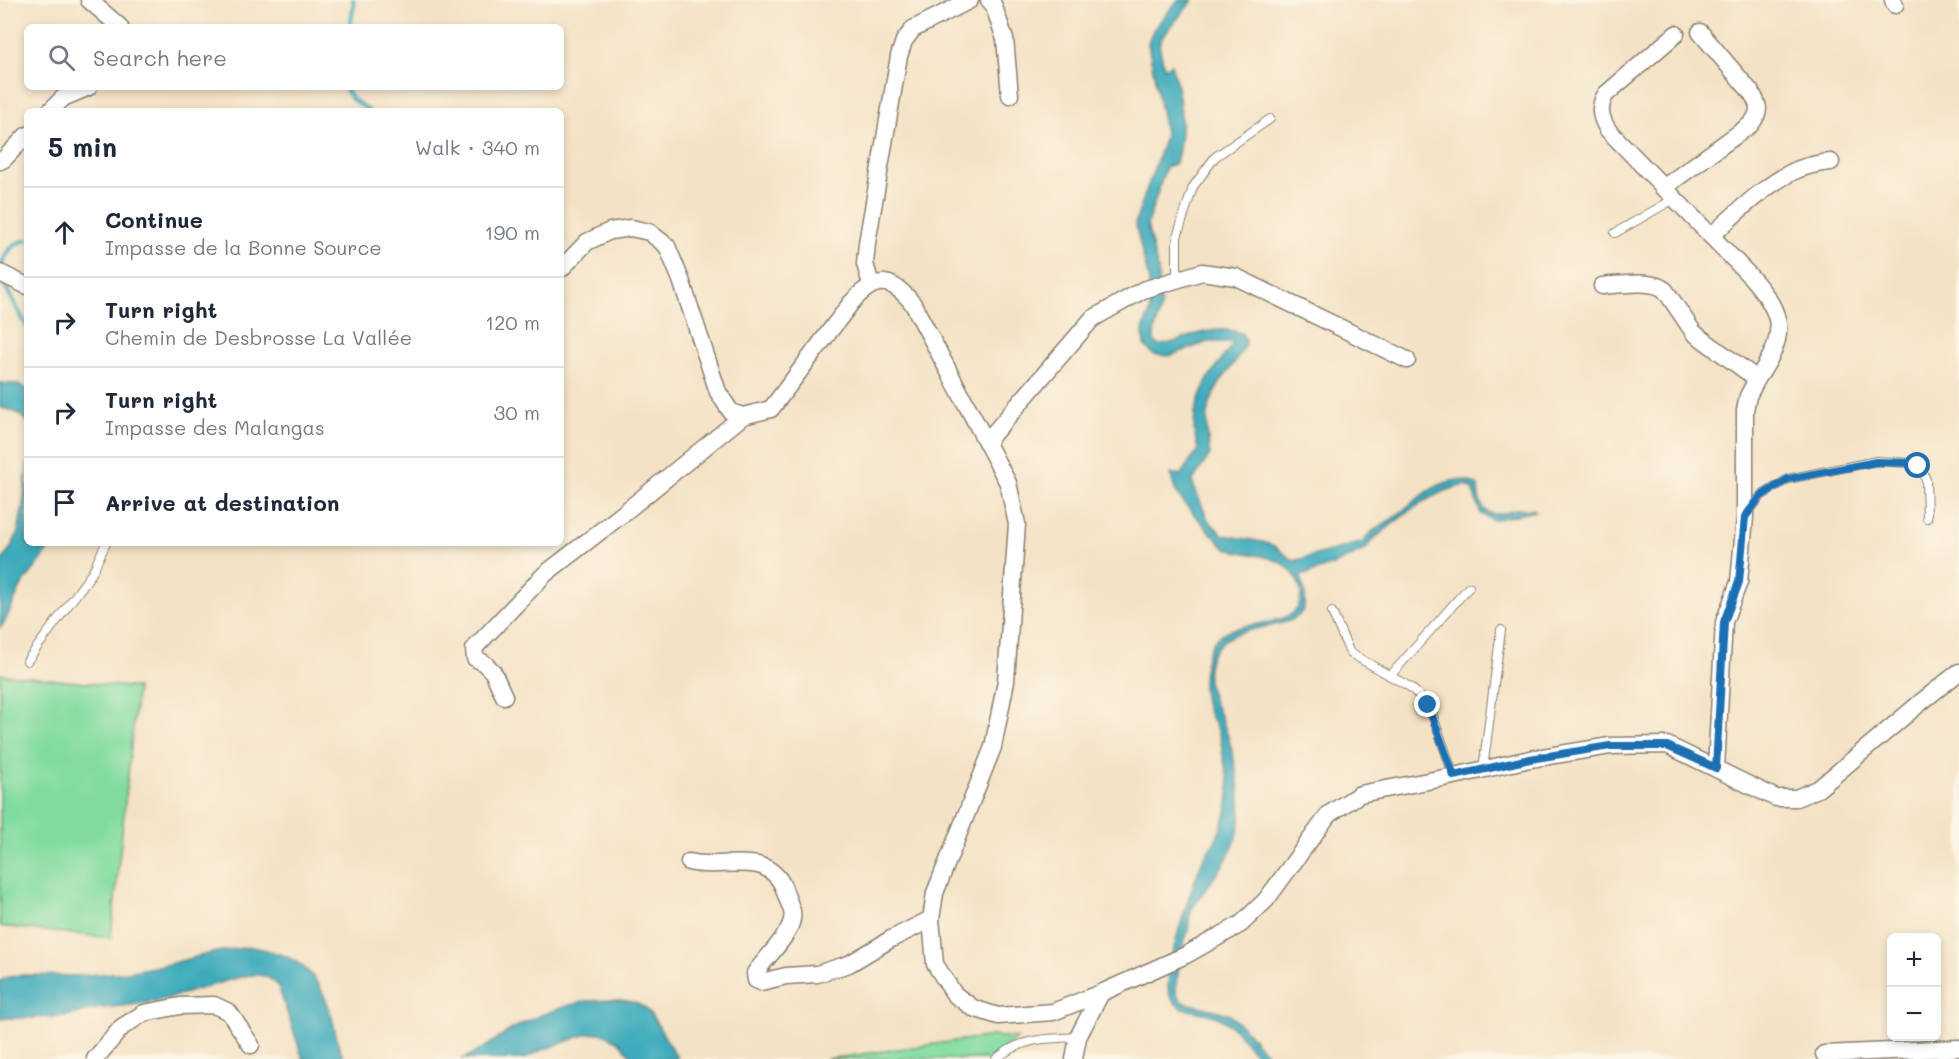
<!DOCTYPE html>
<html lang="en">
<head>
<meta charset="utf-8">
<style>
  :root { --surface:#fff; --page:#f6f6f7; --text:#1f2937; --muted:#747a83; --line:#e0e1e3 }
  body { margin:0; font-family:Mali,sans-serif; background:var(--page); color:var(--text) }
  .controls { position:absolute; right:18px; bottom:18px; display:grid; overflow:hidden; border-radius:9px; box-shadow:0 3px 9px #0003 }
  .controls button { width:54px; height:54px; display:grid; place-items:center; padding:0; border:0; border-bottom:2px solid var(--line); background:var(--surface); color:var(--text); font:30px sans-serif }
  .stop { position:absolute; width:18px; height:18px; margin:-14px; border:4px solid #1f6fb2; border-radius:50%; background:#fff }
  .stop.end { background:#1f6fb2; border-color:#fff; box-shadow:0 2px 6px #0008 }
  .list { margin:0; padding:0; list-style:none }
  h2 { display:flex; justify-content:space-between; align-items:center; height:78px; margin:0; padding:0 24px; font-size:26px }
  h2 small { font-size:20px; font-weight:400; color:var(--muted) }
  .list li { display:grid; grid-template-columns:39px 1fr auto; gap:18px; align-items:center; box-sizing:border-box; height:90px; padding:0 24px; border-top:2px solid var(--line) }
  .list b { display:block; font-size:22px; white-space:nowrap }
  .list p { margin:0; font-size:20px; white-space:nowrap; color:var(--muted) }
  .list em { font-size:20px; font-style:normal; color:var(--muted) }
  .icon { flex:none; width:33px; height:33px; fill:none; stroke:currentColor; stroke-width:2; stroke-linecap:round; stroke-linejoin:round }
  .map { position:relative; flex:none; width:1959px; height:1059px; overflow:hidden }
  .search { position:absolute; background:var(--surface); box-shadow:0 3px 9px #0003; left:24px; top:24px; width:540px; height:66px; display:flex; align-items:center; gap:15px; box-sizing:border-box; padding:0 21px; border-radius:9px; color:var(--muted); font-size:22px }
  .panel { position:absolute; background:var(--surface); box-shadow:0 3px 9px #0003; left:24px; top:108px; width:540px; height:438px; border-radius:9px }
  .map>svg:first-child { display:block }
  .green { fill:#81dba0; stroke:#4e7c5e; stroke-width:1.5 }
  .water { fill:#3eabbc; stroke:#2d646c; stroke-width:1.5 }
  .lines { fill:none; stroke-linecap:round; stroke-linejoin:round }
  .stream { stroke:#3eabbc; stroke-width:4.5 }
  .service-casing { stroke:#887f70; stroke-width:10 }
  .minor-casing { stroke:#887f70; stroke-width:19 }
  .service { stroke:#fff; stroke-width:8 }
  .minor { stroke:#fff; stroke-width:16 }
  .route { stroke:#1f6fb2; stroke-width:8 }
</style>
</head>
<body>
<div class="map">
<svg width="1959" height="1059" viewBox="0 0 1959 1059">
  <rect width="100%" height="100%" fill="#fcf5e5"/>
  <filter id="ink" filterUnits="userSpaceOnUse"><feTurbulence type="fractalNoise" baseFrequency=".0167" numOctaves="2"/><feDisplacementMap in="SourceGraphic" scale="12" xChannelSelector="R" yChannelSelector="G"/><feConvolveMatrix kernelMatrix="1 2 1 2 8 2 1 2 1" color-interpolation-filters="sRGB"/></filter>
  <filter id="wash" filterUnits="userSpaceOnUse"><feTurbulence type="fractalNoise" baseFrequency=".008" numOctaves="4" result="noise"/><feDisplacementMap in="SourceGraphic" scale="24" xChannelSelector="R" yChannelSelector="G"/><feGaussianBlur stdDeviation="1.35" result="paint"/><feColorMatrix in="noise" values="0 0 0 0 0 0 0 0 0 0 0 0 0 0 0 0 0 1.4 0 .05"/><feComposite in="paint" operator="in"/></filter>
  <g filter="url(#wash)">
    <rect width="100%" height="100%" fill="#f4e2c5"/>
    <g class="green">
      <path d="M0,674L137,688L111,938L0,926Z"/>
      <path d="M992,1036L1017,1038L990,1059H827Z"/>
    </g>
    <g class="water">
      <path d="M1178,0H1193L1162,37L1159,44L1164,68L1171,64C1182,97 1185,129 1176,163L1166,167L1147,225L1158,270L1161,307L1154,334V341L1159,345C1167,345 1174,342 1182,339C1202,332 1220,326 1242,333L1246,341C1242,354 1234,363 1226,374C1205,402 1204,421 1210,454L1192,482L1208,520L1223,535L1263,542L1274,546L1294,561L1363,542C1370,530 1385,524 1396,516C1417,499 1450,467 1478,486C1479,503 1482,518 1504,513C1509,512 1513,509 1518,509C1523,509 1528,510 1533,509L1535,511L1493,520L1481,514L1472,489L1466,485C1428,492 1401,518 1371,541L1366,549L1336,564L1301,576C1303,585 1306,595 1305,603C1300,639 1226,614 1210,659C1201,686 1219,709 1227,733C1234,755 1243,799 1240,822C1236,857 1209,881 1192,909C1189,915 1189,924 1188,931C1186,937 1184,942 1182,948C1179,961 1178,976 1176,989L1177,994L1182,1002L1219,1011L1230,1015L1247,1031L1256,1043L1273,1059H1261C1245,1045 1237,1025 1215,1016C1200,1010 1174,1013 1169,993C1163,970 1192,886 1202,862C1205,855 1210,849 1214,843C1222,828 1227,813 1229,796C1231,783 1226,773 1224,760C1222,752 1222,742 1219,734C1217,725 1210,718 1207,709C1200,688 1202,657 1216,639C1236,616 1302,633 1301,594C1300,585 1298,580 1293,573C1280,557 1260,556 1240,552C1236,551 1230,550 1227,549C1222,546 1182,501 1178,495C1174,489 1172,481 1171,474L1180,475L1198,450L1194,430L1195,413L1200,396L1207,380L1234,342H1208L1169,356L1154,355L1144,345L1143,330L1150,311L1149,281L1135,223L1164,140L1165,132L1148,43L1153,30Z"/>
      <path d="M0,383L17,384L27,389V422C21,414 11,409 0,408Z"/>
      <path d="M27,462V543H50L46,554L22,585L4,623L0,628V564L12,546L18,532L24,500Z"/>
      <path d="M250,947C295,953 318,970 331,1014C336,1030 336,1046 345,1059H303L278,986C269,974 255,973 241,977C214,984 188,993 161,1000C139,1005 118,1006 96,1009C87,1010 78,1014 69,1015C46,1020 23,1016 0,1019V981L8,977L25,975L74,976L127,972L169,964L211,953Z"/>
      <path d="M585,1001C603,1001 634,995 648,1011C658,1022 668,1045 678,1059H634L618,1041L601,1033L587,1034L542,1050L524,1059H461C480,1053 497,1038 514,1028C536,1016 560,1007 585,1001Z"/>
    </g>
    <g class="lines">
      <g class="stream">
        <path d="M350,27L354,4L353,0"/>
        <path d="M344,87L352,99L369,111"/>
        <path d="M1,269C4,255 12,243 27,240"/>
        <path d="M2,280L27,327"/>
      </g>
    </g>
  </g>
  <g filter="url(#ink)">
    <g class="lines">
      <defs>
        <g id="service">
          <path d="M1615,233L1674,199"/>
          <path d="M1177,280V237L1193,187L1215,157L1270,119"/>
          <path d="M1747,514L1761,496L1788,479L1876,461L1911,463L1923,471L1926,480L1927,518"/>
          <path d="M1332,612L1350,653L1410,687L1429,705L1454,776"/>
          <path d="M27,661L92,573L106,543"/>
          <path d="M1390,676L1469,587"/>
          <path d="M1483,769L1501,630"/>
          <path d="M996,1059C1023,1037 1045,1039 1078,1037"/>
        </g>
        <g id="minor">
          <path d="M89,0L120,27"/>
          <path d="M989,0L993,4L1005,39L1010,95"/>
          <path d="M1893,0L1895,5"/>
          <path d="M1676,34L1606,94C1598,107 1600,117 1608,130L1749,275C1786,316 1787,335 1757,379"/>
          <path d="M50,111L63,98L89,87"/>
          <path d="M0,161L4,159L27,135"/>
          <path d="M1663,188L1750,125C1761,112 1760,106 1751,92L1700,32"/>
          <path d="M1711,236C1735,214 1769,181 1799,169C1810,165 1820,163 1831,162"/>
          <path d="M561,269L587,242L610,231L631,228L649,232L667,246L681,280L718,392L731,412L743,416L771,409L851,303C874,277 890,275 913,304L1008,483L1017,524L1006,681L993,747L935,893L931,919L935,964L954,994L973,1008L998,1016L1053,1012L1101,993L1186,955L1241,924L1266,900L1329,814L1360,794L1454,776L1530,759L1610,746L1667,745L1776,798H1796L1818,789L1920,703L1959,672"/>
          <path d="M0,273L27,286"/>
          <path d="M871,284L865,264L867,243L899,56L904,41L913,29L970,0"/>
          <path d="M1602,286C1619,285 1652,279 1665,290L1694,333L1757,379L1748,396L1745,410V517L1739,582L1724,622L1716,768"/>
          <path d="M987,441L1092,319L1143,290L1202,272L1236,277L1407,360"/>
          <path d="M504,696L493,672L484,663L475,658L474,649L479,643L545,574L620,516L743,416"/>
          <path d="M689,862C711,868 735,860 758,865C770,868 780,877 784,889C786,896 790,904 792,911C797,930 765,958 755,973L756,980L761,982L786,976L817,974L849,964L891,939L931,919"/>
          <path d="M1824,1054L1959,1048"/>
          <path d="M95,1059L122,1027L144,1013L180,1006L214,1005L229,1012L251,1045"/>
          <path d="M1074,1059L1078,1037L1101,993"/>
        </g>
      </defs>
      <use href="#service" class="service-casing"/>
      <use href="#minor" class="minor-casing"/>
      <use href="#service" class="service"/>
      <use href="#minor" class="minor"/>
    </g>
  </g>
  <g class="lines" filter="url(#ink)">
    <path class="route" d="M1428,705L1454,776L1530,759L1610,746H1667L1716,768L1724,622L1739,582L1745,517L1761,496L1788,479L1876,462L1911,463L1918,466"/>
  </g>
</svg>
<div class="controls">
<button>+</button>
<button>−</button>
</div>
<div class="stop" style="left:1918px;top:466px"></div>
<div class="stop end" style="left:1428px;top:705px"></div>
<div class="search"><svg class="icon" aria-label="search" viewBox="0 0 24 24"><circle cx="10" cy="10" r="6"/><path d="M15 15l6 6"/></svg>Search here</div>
<section class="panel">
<h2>5 min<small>Walk · 340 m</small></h2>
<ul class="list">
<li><svg class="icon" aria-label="ahead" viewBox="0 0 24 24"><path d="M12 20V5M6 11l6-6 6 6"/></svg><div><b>Continue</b><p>Impasse de la Bonne Source</p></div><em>190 m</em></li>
<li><svg class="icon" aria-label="right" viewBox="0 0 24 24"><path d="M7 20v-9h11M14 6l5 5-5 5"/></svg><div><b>Turn right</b><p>Chemin de Desbrosse La Vallée</p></div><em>120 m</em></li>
<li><svg class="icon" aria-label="right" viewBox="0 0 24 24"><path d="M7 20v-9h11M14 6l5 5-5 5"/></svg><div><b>Turn right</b><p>Impasse des Malangas</p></div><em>30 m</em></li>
<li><svg class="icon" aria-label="arrive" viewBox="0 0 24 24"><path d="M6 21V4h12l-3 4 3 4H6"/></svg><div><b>Arrive at destination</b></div></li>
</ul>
</section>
</div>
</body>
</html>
